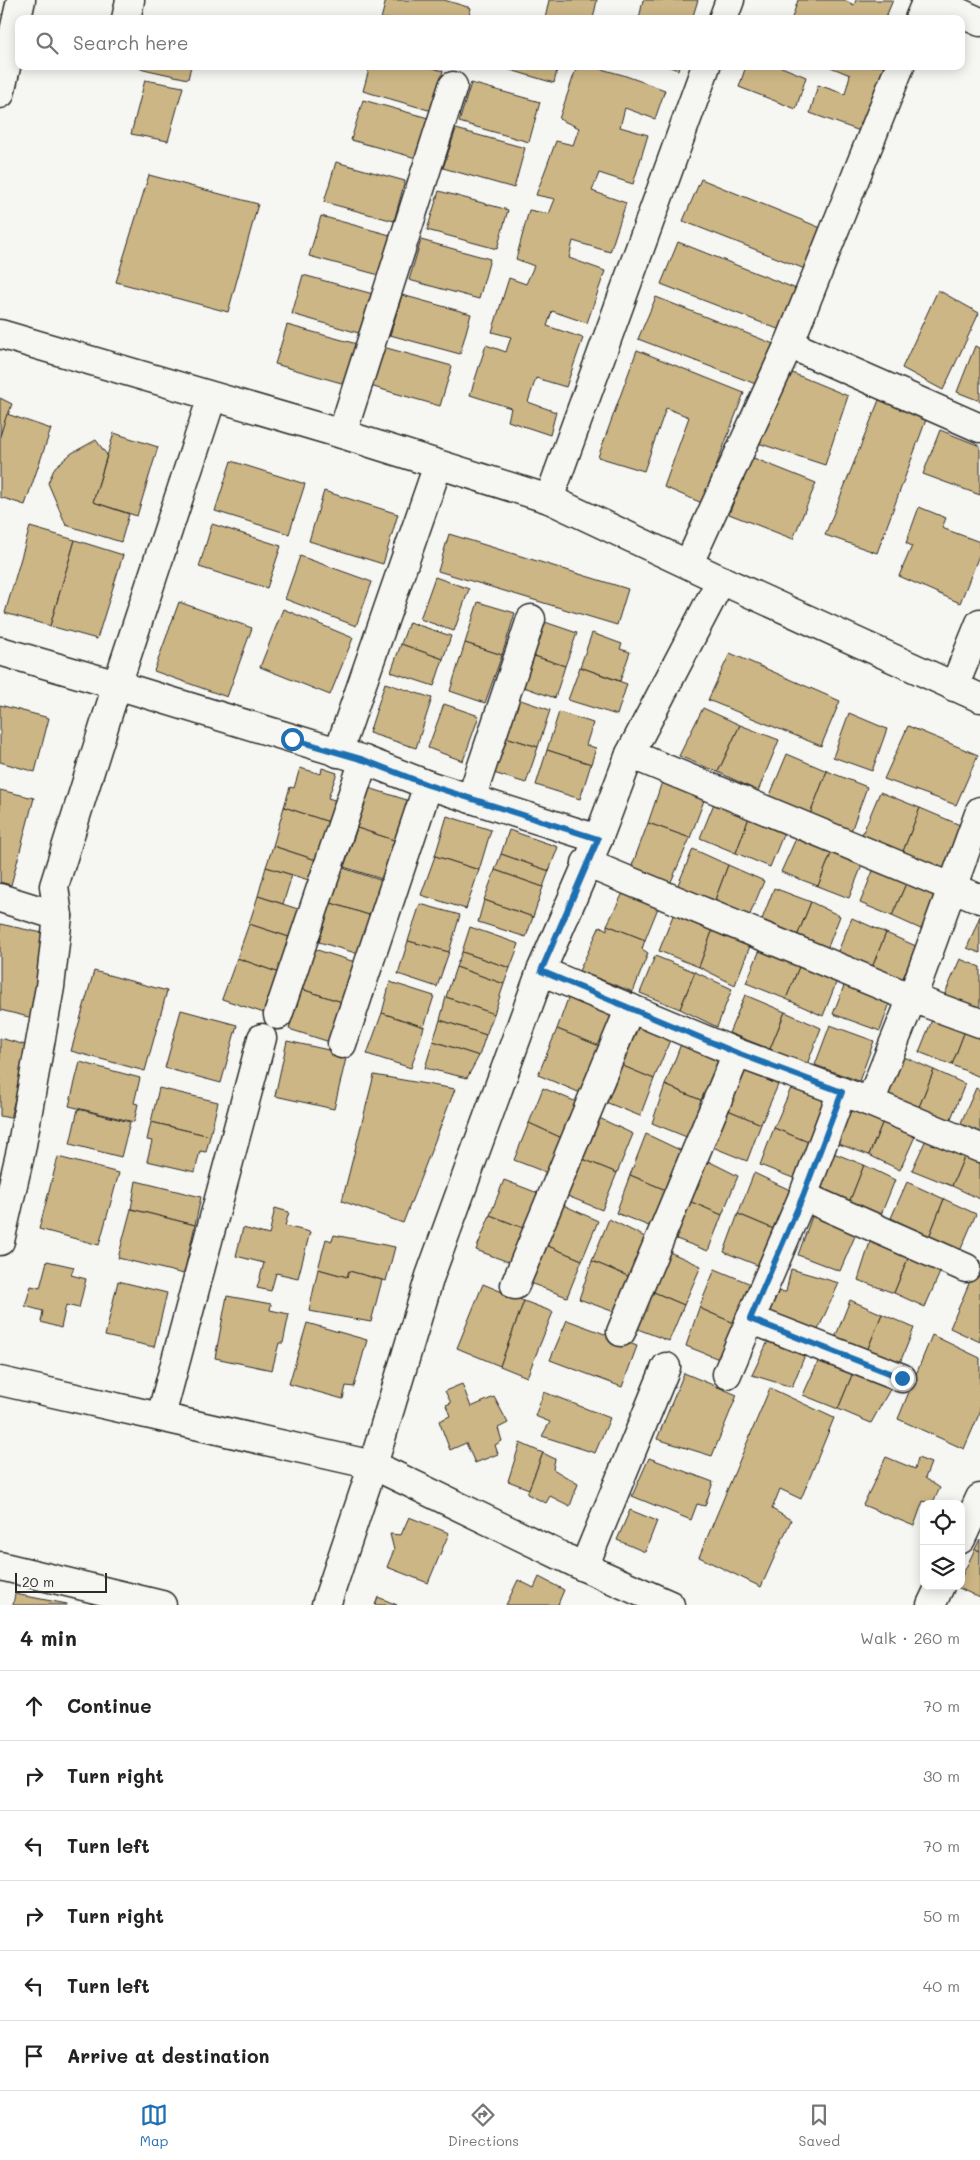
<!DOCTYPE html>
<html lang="en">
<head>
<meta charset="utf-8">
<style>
  :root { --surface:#fff; --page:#f6f6f6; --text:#222; --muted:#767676; --line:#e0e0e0; --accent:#1f6fb2 }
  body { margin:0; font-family:Mali,sans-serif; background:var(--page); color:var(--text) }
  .controls { position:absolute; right:15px; bottom:15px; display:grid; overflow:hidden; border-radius:10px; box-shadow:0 2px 12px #0003 }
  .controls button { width:45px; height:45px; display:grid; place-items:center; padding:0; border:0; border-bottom:1px solid var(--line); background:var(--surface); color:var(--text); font:25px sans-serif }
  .scale { position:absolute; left:15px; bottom:12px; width:92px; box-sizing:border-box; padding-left:5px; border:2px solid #2b2b2b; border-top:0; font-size:14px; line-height:18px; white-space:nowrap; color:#2b2b2b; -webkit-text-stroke:4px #f6f6f2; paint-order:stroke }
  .stop { position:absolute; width:15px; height:15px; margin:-11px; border:4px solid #1f6fb2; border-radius:50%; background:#fff }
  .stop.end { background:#1f6fb2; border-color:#fff; box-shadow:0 1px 5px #0008 }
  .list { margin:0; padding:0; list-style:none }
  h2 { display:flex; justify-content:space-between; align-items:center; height:65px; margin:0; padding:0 20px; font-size:21px }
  h2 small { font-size:16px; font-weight:400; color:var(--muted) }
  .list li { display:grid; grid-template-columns:32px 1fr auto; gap:15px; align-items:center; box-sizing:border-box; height:70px; padding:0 20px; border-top:1px solid var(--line) }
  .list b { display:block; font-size:19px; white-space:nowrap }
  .list em { font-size:16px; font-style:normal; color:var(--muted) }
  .icon { flex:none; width:28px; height:28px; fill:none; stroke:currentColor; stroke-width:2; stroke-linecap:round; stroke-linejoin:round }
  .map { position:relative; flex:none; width:980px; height:1605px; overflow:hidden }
  .search { position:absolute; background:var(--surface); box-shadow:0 2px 12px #0003; left:15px; right:15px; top:15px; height:55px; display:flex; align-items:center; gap:12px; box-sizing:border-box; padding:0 18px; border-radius:10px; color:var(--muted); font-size:19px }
  .sheet { height:485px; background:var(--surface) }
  nav { display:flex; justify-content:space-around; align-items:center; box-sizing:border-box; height:70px; border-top:1px solid var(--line); background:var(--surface); font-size:14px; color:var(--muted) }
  nav a { display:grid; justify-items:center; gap:2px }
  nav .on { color:var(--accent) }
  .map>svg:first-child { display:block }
  .building { fill:#cdb685; stroke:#2b2b2b }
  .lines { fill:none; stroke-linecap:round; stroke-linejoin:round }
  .street-casing { stroke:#2b2b2b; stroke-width:31 }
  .secondary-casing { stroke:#2b2b2b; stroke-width:31 }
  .street { stroke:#f6f6f2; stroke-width:28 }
  .secondary { stroke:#f6f6f2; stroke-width:28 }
  .route { stroke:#1f6fb2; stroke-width:6 }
</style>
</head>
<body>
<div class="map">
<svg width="980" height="1605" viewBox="0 0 980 1605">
  <rect width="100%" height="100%" fill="#f6f6f2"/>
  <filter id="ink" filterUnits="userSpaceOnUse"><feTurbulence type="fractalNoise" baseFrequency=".02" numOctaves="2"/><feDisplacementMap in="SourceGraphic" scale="10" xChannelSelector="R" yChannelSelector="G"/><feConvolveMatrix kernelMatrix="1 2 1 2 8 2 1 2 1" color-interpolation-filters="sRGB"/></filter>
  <g filter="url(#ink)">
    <g class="building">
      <path d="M386,0H444L471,8L468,19H381Z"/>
      <path d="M549,0H597L593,19H545Z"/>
      <path d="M643,0H698L692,19H639Z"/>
      <path d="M798,0H844L854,5L856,0H893L885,19H795L792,18Z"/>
      <path d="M140,66H191L188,79L139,68Z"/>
      <path d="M370,66H426L443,71L432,111L363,91Z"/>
      <path d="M497,66H558L554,83Z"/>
      <path d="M577,66H590L623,75L665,90L655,119L625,108L620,127L648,135L633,184L599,173L592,191L626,203L610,252L573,241L569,258L605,271L587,323L552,311L547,326L583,338L566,387L536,378L528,402L556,412L550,435L508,421L511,408L470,395L486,345L506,352L511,337L492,332L509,278L526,284L534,266L516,259L529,210L549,214L555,199L536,195L556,141L573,145L579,128L559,119Z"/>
      <path d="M667,66H679L678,70Z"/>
      <path d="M746,66H779L806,77L796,109L739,87Z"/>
      <path d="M828,66H884L860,131L810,113L818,85L845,94L850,75Z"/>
      <path d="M145,80L183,87L168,141L131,134Z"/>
      <path d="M471,83L540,102L529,142L459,122Z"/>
      <path d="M363,100L432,119L420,159L351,140Z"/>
      <path d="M456,129L525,148L514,188L443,168Z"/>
      <path d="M336,162L405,181L394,221L324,202Z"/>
      <path d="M149,175L258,204L228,312L116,282Z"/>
      <path d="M701,179L821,228L805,269L683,221Z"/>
      <path d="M439,191L508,210L497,249L427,230Z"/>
      <path d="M321,216L390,235L379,275L309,256Z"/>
      <path d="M421,240L490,259L479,299L409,280Z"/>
      <path d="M678,242L799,290L783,331L661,284Z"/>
      <path d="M303,275L373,294L362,334L292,314Z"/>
      <path d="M938,290L979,313L943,390L902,368Z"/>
      <path d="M402,295L471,314L460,354L390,335Z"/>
      <path d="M656,297L776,345L761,386L638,339Z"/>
      <path d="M287,325L357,344L345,384L275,364Z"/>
      <path d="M975,346L980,348V401L957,392Z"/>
      <path d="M383,347L452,366L440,406L370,386Z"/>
      <path d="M637,350L744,393L702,503L664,487L689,417L666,408L644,471L598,457Z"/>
      <path d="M785,370L848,396L825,465L758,443Z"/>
      <path d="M0,398L12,404L0,436Z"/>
      <path d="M879,400L927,417L877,553L825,535Z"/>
      <path d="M7,414L51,429L25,505L0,497V436Z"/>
      <path d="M940,430L980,446V495L923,474Z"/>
      <path d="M114,433L158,447L137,516L93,502Z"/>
      <path d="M96,440L107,455L93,502L129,514L121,542L66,525L48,483L55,467L72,453Z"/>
      <path d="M751,457L816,483L793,539L729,514Z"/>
      <path d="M231,461L305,484L289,534L215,511Z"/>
      <path d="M324,491L398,514L383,564L309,541Z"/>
      <path d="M919,507L946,518L942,528L980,542V553L960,603L899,576L912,546L906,543Z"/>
      <path d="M212,524L281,546L267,588L199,567Z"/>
      <path d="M30,527L75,540L50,626L5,613Z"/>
      <path d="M449,534L628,589L617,625L438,571Z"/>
      <path d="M75,540L123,555L97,639L50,626Z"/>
      <path d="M300,556L372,582L356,626L285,599Z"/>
      <path d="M435,577L469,589L454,631L420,619Z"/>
      <path d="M179,602L252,628L227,697L154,671Z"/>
      <path d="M478,602L515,613L502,655L465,643Z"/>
      <path d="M283,609L353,638L330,695L260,667Z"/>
      <path d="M539,620L577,633L565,666L528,654Z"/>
      <path d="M409,622L451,636L443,659L401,644Z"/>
      <path d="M592,633L622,644L620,649L630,652L620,681L580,667Z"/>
      <path d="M465,643L502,655L485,703L450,691Z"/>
      <path d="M401,644L443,659L434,686L391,672Z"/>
      <path d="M730,653L840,701L821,746L708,700Z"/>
      <path d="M528,654L565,666L555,698L518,685Z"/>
      <path d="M580,667L627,684L617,715L568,700Z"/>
      <path d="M385,683L432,698L416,748L369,733Z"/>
      <path d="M512,697L550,710L538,747L499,735Z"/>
      <path d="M444,704L479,716L463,761L428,748Z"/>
      <path d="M0,705L49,718L35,772L0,762Z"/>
      <path d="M703,708L740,725L718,772L679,756Z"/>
      <path d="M559,712L593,723L586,745L596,748L591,764L547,750Z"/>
      <path d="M849,713L887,729L872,771L833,757Z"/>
      <path d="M740,725L779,740L758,791L718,772Z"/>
      <path d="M908,726L978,755L956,805L884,779Z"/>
      <path d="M499,735L538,747L526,783L487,771Z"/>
      <path d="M547,750L591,764L580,799L536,785Z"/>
      <path d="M787,754L827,771L809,817L768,800Z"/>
      <path d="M300,768L321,774L322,768L337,773L328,798L341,802L332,823L284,807L290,787L294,788Z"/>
      <path d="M827,771L867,787L850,834L809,817Z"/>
      <path d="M663,779L706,795L690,838L648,823Z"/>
      <path d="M369,788L413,802L400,842L357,828Z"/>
      <path d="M0,790L34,798L11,885L0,882Z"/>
      <path d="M880,792L920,808L902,854L861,837Z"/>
      <path d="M715,801L750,815L736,853L700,838Z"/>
      <path d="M284,807L332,823L319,861L273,846Z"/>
      <path d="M920,808L960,825L943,872L902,854Z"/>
      <path d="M750,815L785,830L770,867L736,853Z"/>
      <path d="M447,816L491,830L479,870L435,856Z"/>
      <path d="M648,823L690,838L670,884L630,871Z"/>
      <path d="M357,828L400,842L388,881L344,867Z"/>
      <path d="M509,830L558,847L549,871L501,854Z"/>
      <path d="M798,834L833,849L818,886L781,872Z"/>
      <path d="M273,846L319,861L312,881L266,867Z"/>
      <path d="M693,849L728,865L715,900L677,887Z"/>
      <path d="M833,849L863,863L849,898L818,886Z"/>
      <path d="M501,854L549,871L543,887L495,870Z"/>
      <path d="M435,856L479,870L466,909L421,895Z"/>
      <path d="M728,865L764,881L749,917L715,900Z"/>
      <path d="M875,866L908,879L892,916L860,903Z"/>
      <path d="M266,867L292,875L283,904L258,896Z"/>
      <path d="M343,868L386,882L375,917L331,903Z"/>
      <path d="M495,870L543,887L533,917L484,900Z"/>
      <path d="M908,879L940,894L923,930L892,916Z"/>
      <path d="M774,888L811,902L796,939L761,922Z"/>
      <path d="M625,889L660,903L645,940L607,925Z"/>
      <path d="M258,896L301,910L292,938L249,924Z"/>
      <path d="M484,900L533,917L526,937L478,922Z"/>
      <path d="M811,902L840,916L826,952L796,939Z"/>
      <path d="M331,903L375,917L362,955L319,942Z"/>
      <path d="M420,904L460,915L449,952L408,941Z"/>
      <path d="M674,913L713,929L699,967L659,951Z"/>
      <path d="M980,916V953L967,948Z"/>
      <path d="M852,918L886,933L871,970L836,956Z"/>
      <path d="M0,924L47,934L34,994L43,996L37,1019L0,1010Z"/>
      <path d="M249,924L292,938L282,974L237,958Z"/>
      <path d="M607,925L645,940L642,949L648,953L633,992L579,971L600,926L607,930Z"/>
      <path d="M470,927L519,944L510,968L462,952Z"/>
      <path d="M713,929L750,946L735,985L699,967Z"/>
      <path d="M886,933L916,946L901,983L871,970Z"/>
      <path d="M408,941L449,952L437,987L398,974Z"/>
      <path d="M762,945L801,962L786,999L746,983Z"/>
      <path d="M314,949L358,963L345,1003L301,989Z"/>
      <path d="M462,952L510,968L504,984L456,967Z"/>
      <path d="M655,956L695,972L680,1009L640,993Z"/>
      <path d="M237,958L282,974L267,1014L222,999Z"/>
      <path d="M960,959L980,967V1005L978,1009L944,996Z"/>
      <path d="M801,962L838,978L823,1016L786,999Z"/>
      <path d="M456,967L504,984L494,1014L446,997Z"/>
      <path d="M94,971L167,991L145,1071L71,1051Z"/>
      <path d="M695,972L732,989L717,1027L680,1009Z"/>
      <path d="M847,978L892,997L880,1031L833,1014Z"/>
      <path d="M390,982L434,996L424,1027L382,1013Z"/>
      <path d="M301,989L345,1003L333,1043L289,1029Z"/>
      <path d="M571,990L617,1012L602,1047L557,1029Z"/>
      <path d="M745,995L785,1012L770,1049L729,1033Z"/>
      <path d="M446,997L494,1014L486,1035L440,1020Z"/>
      <path d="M181,1010L237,1025L221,1083L165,1068Z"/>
      <path d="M785,1012L821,1028L806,1067L770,1049Z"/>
      <path d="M382,1013L424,1027L411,1068L367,1054Z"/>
      <path d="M934,1015L966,1028L952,1065L919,1052Z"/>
      <path d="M440,1020L486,1035L479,1056L433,1041Z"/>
      <path d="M632,1022L670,1040L654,1079L616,1063Z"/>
      <path d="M830,1025L874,1041L859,1081L815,1065Z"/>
      <path d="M966,1028L980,1034V1077L952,1065Z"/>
      <path d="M557,1029L602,1047L583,1094L538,1075Z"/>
      <path d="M0,1038L29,1046L10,1118L0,1116Z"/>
      <path d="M287,1041L347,1054L334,1109L275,1096Z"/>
      <path d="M433,1041L479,1056L467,1078L425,1068Z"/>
      <path d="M681,1044L719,1062L703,1101L665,1085Z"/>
      <path d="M902,1056L934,1070L919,1107L886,1094Z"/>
      <path d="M80,1062L140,1078L134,1103L138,1104L134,1122L69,1106Z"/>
      <path d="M616,1063L654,1079L640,1116L603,1101Z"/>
      <path d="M739,1067L778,1085L761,1124L723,1108Z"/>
      <path d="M934,1070L965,1084L950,1121L919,1107Z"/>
      <path d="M374,1075L455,1089L403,1223L342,1201Z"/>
      <path d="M665,1085L703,1101L689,1138L652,1123Z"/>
      <path d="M159,1088L218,1102L210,1136L151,1122Z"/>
      <path d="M543,1088L579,1103L564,1139L529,1123Z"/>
      <path d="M791,1088L830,1103L813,1144L774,1128Z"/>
      <path d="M976,1088L980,1090V1133L960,1125Z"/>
      <path d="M852,1105L884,1119L869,1155L836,1143Z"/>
      <path d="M723,1108L761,1124L747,1161L710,1146Z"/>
      <path d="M78,1109L130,1122L121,1157L70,1144Z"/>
      <path d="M595,1116L633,1134L617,1173L578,1157Z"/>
      <path d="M884,1119L916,1134L900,1170L869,1155Z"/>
      <path d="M151,1122L210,1136L206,1152L200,1151L195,1172L147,1161L152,1141L147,1140Z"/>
      <path d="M529,1123L564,1139L550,1174L514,1160Z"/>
      <path d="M774,1128L813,1144L798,1180L760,1165Z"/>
      <path d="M646,1134L684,1152L668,1191L630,1175Z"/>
      <path d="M928,1135L967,1150L952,1186L912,1170Z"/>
      <path d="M967,1150L980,1155V1199L952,1186Z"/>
      <path d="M831,1152L864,1165L849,1203L816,1189Z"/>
      <path d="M58,1157L119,1173L99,1245L39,1229Z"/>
      <path d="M578,1157L617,1173L602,1210L565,1195Z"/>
      <path d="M700,1157L738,1176L722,1215L684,1199Z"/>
      <path d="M864,1165L895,1180L880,1217L849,1203Z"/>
      <path d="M754,1173L792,1191L776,1230L738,1214Z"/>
      <path d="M630,1175L668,1191L654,1228L616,1213Z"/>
      <path d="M504,1180L543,1195L528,1230L490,1215Z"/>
      <path d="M136,1181L201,1197L195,1225L131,1209Z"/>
      <path d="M907,1182L944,1199L929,1237L891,1218Z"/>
      <path d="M684,1199L722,1215L708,1251L671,1237Z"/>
      <path d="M944,1199L976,1214L960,1251L929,1237Z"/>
      <path d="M559,1203L598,1221L582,1260L543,1244Z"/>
      <path d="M275,1208L289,1212L285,1226L310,1232L298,1278L276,1273L271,1291L257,1288L264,1263L236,1256L243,1228L269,1235Z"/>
      <path d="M131,1209L195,1225L184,1274L118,1258Z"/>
      <path d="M814,1211L858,1229L840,1271L798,1255Z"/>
      <path d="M738,1214L776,1230L762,1267L724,1252Z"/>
      <path d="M490,1215L528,1230L514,1264L476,1250Z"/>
      <path d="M609,1219L647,1238L630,1277L592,1261Z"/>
      <path d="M334,1235L395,1247L386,1281L349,1271L347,1277L318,1269L326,1239L332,1241Z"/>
      <path d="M871,1239L909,1256L894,1293L858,1280Z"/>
      <path d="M543,1244L582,1260L567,1297L530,1283Z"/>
      <path d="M665,1250L701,1266L684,1305L649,1290Z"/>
      <path d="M909,1256L941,1270L925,1307L894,1293Z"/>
      <path d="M979,1260H980V1342L950,1328Z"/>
      <path d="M47,1261L74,1267L71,1275L86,1279L79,1308L66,1305L61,1328L41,1322L43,1311L25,1306L31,1286L40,1288Z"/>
      <path d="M592,1261L630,1277L617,1313L579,1299Z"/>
      <path d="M318,1269L347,1277L349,1271L382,1280L371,1322L309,1311Z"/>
      <path d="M715,1269L751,1284L734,1323L699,1308Z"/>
      <path d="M791,1269L839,1283L817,1332L767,1314L775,1291L786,1292Z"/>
      <path d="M118,1281L167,1293L154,1347L105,1336Z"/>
      <path d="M483,1284L524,1301L500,1366L457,1348Z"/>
      <path d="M649,1290L684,1305L669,1341L635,1328Z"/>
      <path d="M227,1296L271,1304L270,1310L289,1314L283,1343H279L272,1370L215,1358Z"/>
      <path d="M850,1300L882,1314L867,1351L835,1338Z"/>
      <path d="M524,1301L553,1312L527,1377L500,1366Z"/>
      <path d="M699,1308L734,1323L719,1359L686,1346Z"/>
      <path d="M882,1314L914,1328L899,1365L867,1351Z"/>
      <path d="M567,1320L637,1346L622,1387L550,1360Z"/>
      <path d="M307,1323L367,1340L354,1387L346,1386L343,1399L289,1384Z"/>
      <path d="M771,1335L807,1350L792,1387L752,1375Z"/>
      <path d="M932,1335L980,1358V1412L964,1449L898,1419Z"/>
      <path d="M821,1355L855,1368L838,1409L803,1395Z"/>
      <path d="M855,1368L893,1384L871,1423L838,1409Z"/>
      <path d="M684,1373L737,1395L712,1456L657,1439Z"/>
      <path d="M462,1384L471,1407L494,1397L508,1423L498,1428L502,1441L495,1445L498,1454L475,1463L466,1443L450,1450L439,1421L450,1416L446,1405L451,1403L445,1391Z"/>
      <path d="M770,1388L834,1418L801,1499L780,1489L772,1509L791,1520L761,1587L699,1557Z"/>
      <path d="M544,1392L610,1418L595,1453L542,1436L550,1422L535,1416Z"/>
      <path d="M520,1443L543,1453L529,1489L508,1481Z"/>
      <path d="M543,1453L555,1459L553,1469L578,1484L570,1506L550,1496L546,1503L527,1494Z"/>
      <path d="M886,1457L915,1469L918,1458L931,1463L925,1478L940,1488L932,1504L923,1501L914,1526L863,1505Z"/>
      <path d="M649,1458L713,1482L705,1506L697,1504L691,1520L632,1496Z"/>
      <path d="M630,1510L657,1521L645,1552L617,1540Z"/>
      <path d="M409,1517L449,1533L428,1583L387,1567L394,1550L390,1534L401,1535Z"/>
      <path d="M980,1539V1551L975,1549Z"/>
      <path d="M975,1549L980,1551V1598L957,1587L961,1586V1578Z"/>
      <path d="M539,1577L564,1590L558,1604L560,1605H506L518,1580L534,1588Z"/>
      <path d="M15,1594L67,1604V1605H13Z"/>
      <path d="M378,1597L397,1605H375Z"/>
    </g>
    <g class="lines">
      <defs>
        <g id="street">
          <path d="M932,0L980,22"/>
          <path d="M126,19L130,0"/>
          <path d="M723,19L730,0"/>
          <path d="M919,19L927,0"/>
          <path d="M0,94L21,0"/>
          <path d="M789,344L980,428"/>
          <path d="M342,434L453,86"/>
          <path d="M549,499L706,66"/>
          <path d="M689,563L789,344L900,66"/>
          <path d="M0,651L117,685L364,760L428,785L598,839"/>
          <path d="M954,687L980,623"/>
          <path d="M338,753L438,465"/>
          <path d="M630,754L980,899"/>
          <path d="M471,799L531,619"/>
          <path d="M586,863L912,998L980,1023"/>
          <path d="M0,898L58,916"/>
          <path d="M541,971L737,1053L870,1102L980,1148"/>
          <path d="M278,1015L364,760"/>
          <path d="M342,1044L428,785"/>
          <path d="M870,1102L912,998L980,811"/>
          <path d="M803,1196L966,1268"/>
          <path d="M0,1241L21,1150L50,987L58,916L54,886L117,685L212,397"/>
          <path d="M515,1285L630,1008"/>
          <path d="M750,1319L902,1378"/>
          <path d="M621,1332L737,1053"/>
          <path d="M727,1374L803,1196L842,1092"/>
          <path d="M0,1381L373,1465L584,1567L670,1605"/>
          <path d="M161,1416L262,1038"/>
          <path d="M961,1539L980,1498"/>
          <path d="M0,1566L162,1605"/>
          <path d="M584,1567L666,1367"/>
          <path d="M326,1605L373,1465L430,1276L541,971L598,839L630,754L721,580"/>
          <path d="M931,1605L940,1586"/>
        </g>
        <path id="secondary" d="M0,334L342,434L549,499L721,580L980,698"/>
      </defs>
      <use href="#street" class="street-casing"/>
      <use href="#secondary" class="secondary-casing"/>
      <use href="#street" class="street"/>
      <use href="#secondary" class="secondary"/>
    </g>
  </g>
  <g class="lines" filter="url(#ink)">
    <path class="route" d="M292,739L364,760L428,785L598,839L541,971L737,1053L842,1092L803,1196L750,1319L902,1378"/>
  </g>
</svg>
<div class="controls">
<button><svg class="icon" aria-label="locate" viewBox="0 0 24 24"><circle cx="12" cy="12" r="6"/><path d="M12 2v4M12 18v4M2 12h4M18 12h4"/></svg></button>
<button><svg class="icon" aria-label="layers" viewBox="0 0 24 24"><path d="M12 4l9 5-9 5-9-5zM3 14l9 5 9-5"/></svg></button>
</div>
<div class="scale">20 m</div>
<div class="stop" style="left:292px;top:739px"></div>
<div class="stop end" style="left:902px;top:1378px"></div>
<div class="search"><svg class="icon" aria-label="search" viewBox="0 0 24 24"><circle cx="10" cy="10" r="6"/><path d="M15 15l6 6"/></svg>Search here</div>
</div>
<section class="sheet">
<h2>4 min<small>Walk · 260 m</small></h2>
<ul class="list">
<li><svg class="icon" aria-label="ahead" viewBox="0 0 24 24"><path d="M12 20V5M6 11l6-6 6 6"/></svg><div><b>Continue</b></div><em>70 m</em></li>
<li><svg class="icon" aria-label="right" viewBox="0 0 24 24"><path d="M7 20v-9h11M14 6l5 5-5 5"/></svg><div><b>Turn right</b></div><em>30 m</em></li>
<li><svg class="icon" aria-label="left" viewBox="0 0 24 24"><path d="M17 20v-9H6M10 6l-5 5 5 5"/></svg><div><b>Turn left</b></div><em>70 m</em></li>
<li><svg class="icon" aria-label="right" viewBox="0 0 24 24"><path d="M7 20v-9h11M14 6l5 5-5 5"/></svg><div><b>Turn right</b></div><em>50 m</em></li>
<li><svg class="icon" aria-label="left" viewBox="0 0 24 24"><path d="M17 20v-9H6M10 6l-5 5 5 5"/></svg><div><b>Turn left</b></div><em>40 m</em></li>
<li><svg class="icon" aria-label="arrive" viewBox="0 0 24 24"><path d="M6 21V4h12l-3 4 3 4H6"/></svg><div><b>Arrive at destination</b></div></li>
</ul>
</section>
<nav>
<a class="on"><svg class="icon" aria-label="map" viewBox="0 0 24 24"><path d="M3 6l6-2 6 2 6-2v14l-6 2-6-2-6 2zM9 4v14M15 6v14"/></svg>Map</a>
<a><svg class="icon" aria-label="directions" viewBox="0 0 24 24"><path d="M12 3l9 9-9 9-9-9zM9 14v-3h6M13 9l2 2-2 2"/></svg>Directions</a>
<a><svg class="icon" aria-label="saved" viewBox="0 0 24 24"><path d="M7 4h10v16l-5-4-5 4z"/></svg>Saved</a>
</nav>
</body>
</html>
